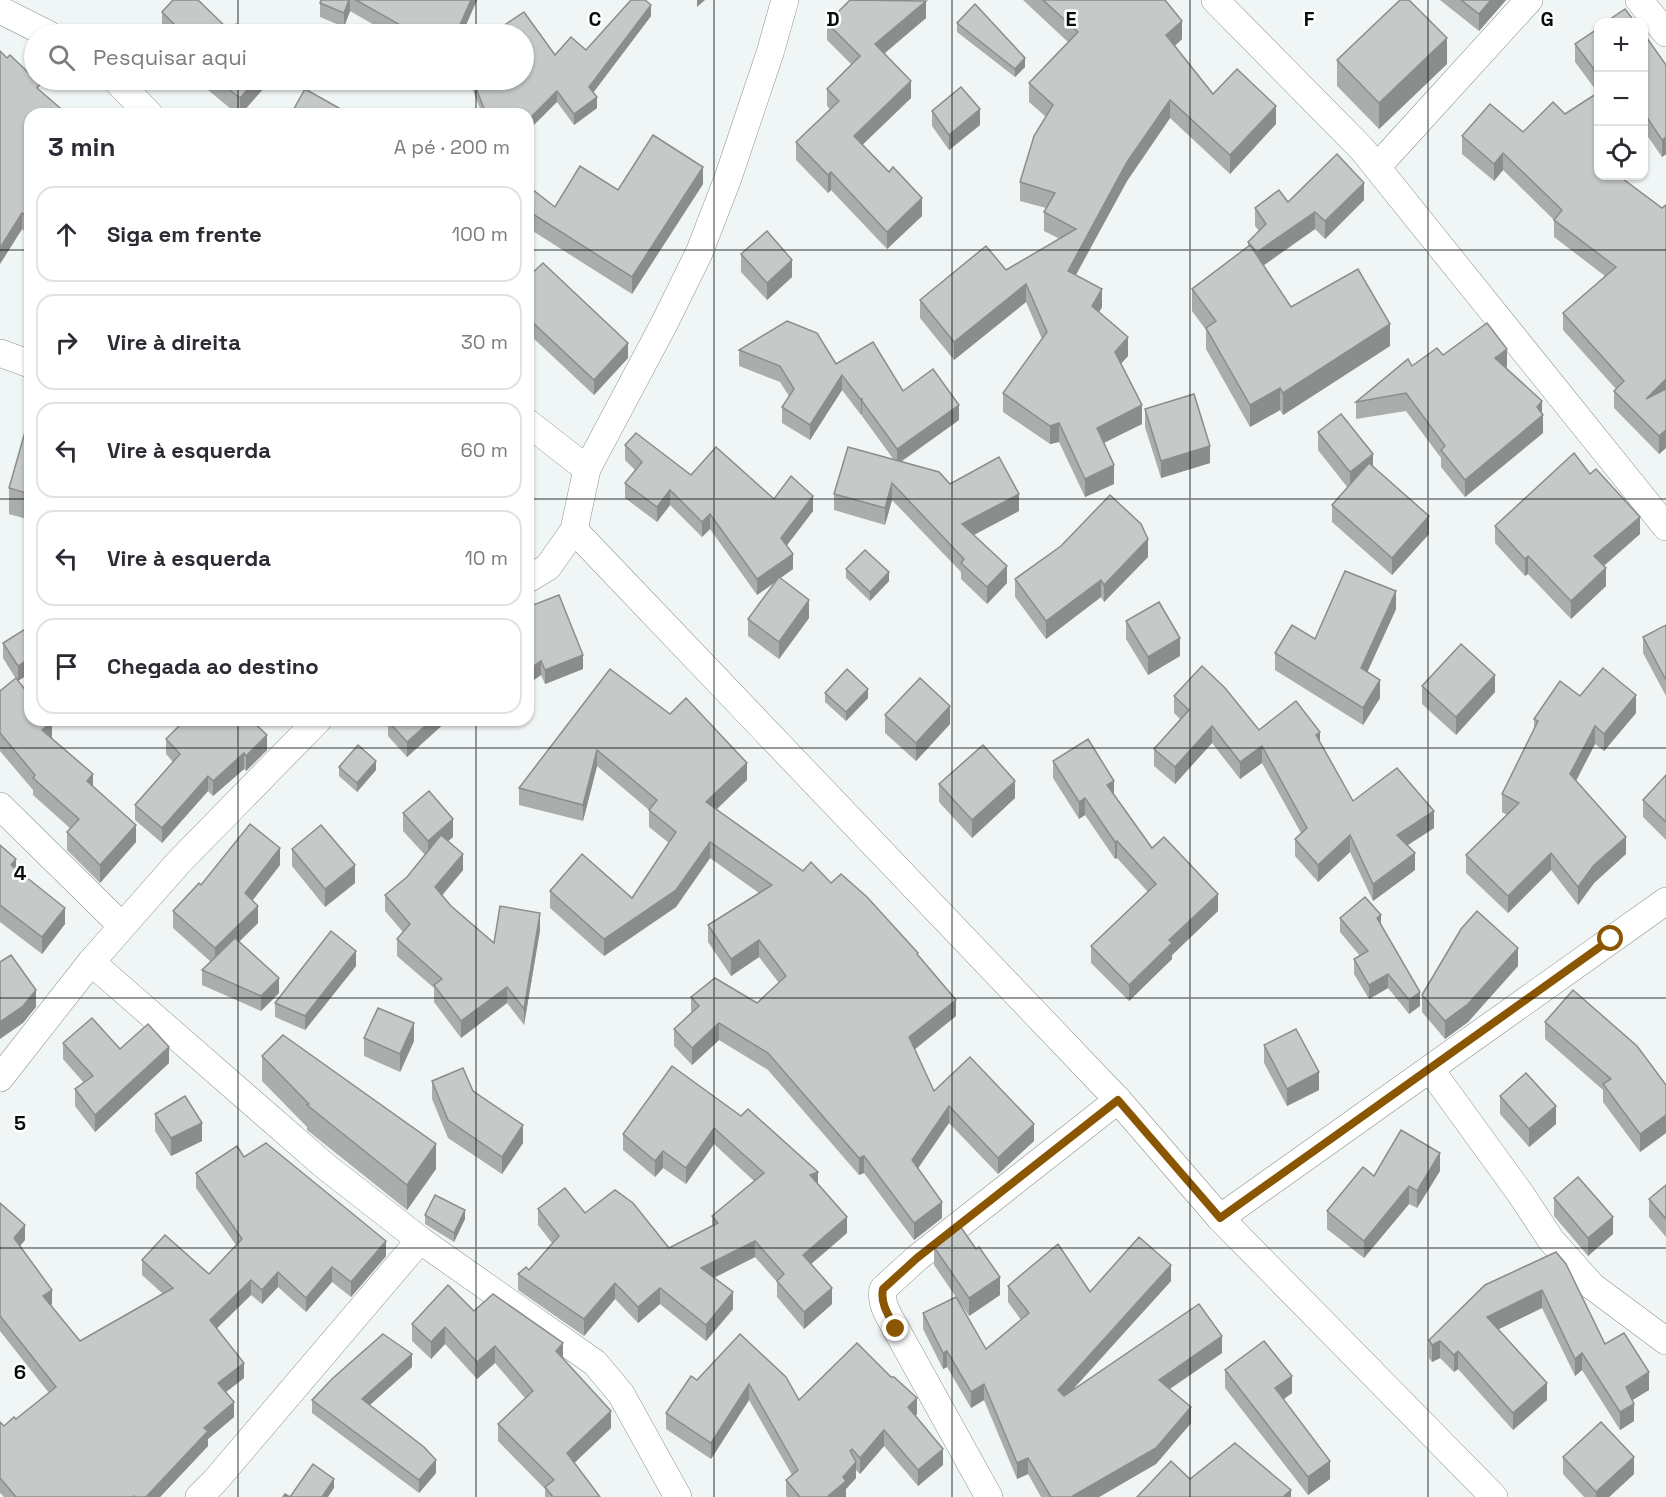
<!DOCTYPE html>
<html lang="pt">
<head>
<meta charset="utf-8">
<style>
  :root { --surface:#fff; --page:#f7f7f7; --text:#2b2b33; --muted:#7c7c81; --line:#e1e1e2 }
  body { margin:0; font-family:"Space Grotesk",sans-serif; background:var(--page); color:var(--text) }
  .controls { position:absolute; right:18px; top:18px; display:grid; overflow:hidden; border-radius:12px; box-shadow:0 2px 4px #0004 }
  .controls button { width:54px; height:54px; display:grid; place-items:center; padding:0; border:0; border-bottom:2px solid var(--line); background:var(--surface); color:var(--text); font:30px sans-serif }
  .stop { position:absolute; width:18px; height:18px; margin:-14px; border:4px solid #8a5601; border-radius:50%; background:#fff }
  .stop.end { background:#8a5601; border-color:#fff; box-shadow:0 2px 6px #0008 }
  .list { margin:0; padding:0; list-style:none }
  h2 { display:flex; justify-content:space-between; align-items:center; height:78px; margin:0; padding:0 24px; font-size:26px }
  h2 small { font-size:20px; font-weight:400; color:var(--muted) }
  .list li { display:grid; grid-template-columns:39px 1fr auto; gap:18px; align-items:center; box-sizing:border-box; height:96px; margin:0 12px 12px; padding:0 12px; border:2px solid var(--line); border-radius:18px }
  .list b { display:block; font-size:22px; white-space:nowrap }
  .list em { font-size:20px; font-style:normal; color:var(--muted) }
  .icon { flex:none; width:33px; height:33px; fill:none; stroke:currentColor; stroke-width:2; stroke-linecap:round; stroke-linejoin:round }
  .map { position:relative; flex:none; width:1666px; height:1497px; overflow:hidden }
  .search { position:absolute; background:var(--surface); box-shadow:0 2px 4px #0004; left:24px; top:24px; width:510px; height:66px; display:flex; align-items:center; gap:15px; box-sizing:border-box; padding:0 21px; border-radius:33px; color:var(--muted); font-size:22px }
  .panel { position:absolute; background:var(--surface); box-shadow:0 2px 4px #0004; left:24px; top:108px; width:510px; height:618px; border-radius:18px }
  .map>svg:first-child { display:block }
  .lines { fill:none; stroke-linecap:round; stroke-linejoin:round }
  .street-casing { stroke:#8e9393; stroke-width:28 }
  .street { stroke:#fff; stroke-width:27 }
  .wall { fill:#a9aeac }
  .shaded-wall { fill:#8a8d8c }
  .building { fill:#c5cac8; stroke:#8a8d8c; stroke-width:1.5 }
  .route { stroke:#8a5601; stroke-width:8 }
  .grid { fill:none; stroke:#0a0c0c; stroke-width:1.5; stroke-opacity:0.55 }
  .grid-label { font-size:20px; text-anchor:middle; font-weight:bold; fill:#0a0c0c; stroke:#fff; stroke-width:5; stroke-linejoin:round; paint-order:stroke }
</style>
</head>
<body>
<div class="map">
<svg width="1666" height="1497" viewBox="0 0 1666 1497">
  <rect width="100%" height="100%" fill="#f0f5f5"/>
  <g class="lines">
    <defs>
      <g id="street">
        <path d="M1215,0L1362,149L1666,527"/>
        <path d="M1639,0L1666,33"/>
        <path d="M0,10L48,34"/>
        <path d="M116,80L149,114"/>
        <path d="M1377,167L1529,0"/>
        <path d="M0,353L30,364"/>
        <path d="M528,423L587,469"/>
        <path d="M574,530L1118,1100L1220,1218L1494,1497"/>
        <path d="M528,579L548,567L574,530L587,469L664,324L699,253L728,178L770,53L785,0"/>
        <path d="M0,806L122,926"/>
        <path d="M91,962L325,1166L420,1240L595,1363L621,1394L678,1497"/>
        <path d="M1430,1069L1520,1193L1551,1240L1592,1286L1666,1341"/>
        <path d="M0,1078L91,962L179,862L318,720"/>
        <path d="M1220,1218L1666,901"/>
        <path d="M199,1497L215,1481L420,1240"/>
        <path d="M989,1497L896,1329C889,1316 880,1304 883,1289L917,1258L1118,1100"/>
      </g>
    </defs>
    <use href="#street" class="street-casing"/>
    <use href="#street" class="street"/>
  </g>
  <g class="wall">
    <path d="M321,0H477L462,34H390L350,11L344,27L320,17V3Z"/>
    <path d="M1023,0H1165L1182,39L1175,46L1213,94L1276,124L1230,174L1170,118L1127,181L1076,275L1102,307L1099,312L1128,356L1121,364L1142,424L1104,443L1114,484L1085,497L1059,442L1050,444L1003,412V393L1042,339L1026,302L954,360L920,318V300L1006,270L1060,239L1044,231V212L1046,208L1020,201V182L1046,117L1029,102V83L1068,42Z"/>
    <path d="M1440,0H1506L1479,31Z"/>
    <path d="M162,12L230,31L248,34H167L162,29Z"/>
    <path d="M651,16L593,93L597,108L574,125L557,102L528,114H482L469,80H524L555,55L586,50Z"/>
    <path d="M926,18L884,54L911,98L862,145L922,216L887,249L831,190L828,193L796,160V142L830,109L827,106V89L852,65L827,40V23Z"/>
    <path d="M957,23L1025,67L1015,77L957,32Z"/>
    <path d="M1599,28V176L1662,208L1666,205V448L1659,454L1614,408V391L1616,389L1563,330V313L1605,276L1554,237V220L1503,170L1494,181L1462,154V136L1523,132L1565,114L1598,93L1575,62V44Z"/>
    <path d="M1644,34L1666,65V154L1662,157L1644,131Z"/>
    <path d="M1337,60L1447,64L1379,129L1337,86Z"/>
    <path d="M196,80H271L241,114H237Z"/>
    <path d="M932,111L980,125L949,150L932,126Z"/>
    <path d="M30,114V236L22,229L0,264Z"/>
    <path d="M703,184L632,294L528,228V186L555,207L618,190Z"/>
    <path d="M1364,200L1325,239L1315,229L1264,265L1291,307L1390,346L1283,415L1280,410L1250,427L1206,349V330L1192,311V289L1248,247V242L1259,231L1255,226V208L1288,202Z"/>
    <path d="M741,254L792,277L767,300L741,272Z"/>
    <path d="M528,277L628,358L594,395L531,336L528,339Z"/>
    <path d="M739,350L836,364L903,391L959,420L901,462L950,484L1019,511L974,535L1007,583L987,604L961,579V572L892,500L885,525L834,510V494L894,460L862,416V414L861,415L842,390L810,440L782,423V407L789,396L780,382L739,366Z"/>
    <path d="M1443,355L1507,367L1506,368L1542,413L1543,433L1465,497L1441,467V458L1406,411L1356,419V402L1412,366Z"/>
    <path d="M1145,409L1210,463L1161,478L1145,427Z"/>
    <path d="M30,419V520L9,514V488Z"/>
    <path d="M1318,432L1373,467L1429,534L1392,575L1332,522V505L1348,488L1318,450Z"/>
    <path d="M625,445L691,475L774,499L813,511L787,545L793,569L780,578L809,618L779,659L748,636V619L775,582L757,595L710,529L702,537L670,505L657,522L625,498V483L635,470L625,460Z"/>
    <path d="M1495,526L1640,534L1604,566L1606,586L1571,619L1528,574L1525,576L1495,543Z"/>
    <path d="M1148,557L1104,602L1101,597L1046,639L1015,597V579Z"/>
    <path d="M846,569L889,581L870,601L846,578Z"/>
    <path d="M528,607L583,669L545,684L541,675L528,684Z"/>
    <path d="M1396,609L1367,672L1380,698L1363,725L1275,670V653L1315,639Z"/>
    <path d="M1126,621L1180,656L1148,675L1126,639Z"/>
    <path d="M1666,625V696L1643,653V637Z"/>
    <path d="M30,626V673L18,681L52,738L93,786L136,842L100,883L67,850V832L71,829L33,795V790L0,751V691L16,679L3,658V643Z"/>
    <path d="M610,669L747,780L716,810L803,871L831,883L918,955L956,1016L915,1049L934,1091L1034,1141L998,1174L949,1123L918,1168L942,1218L914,1240L864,1173L859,1175L768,1070L719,1040L692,1065L674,1046V1029L691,1013V997L757,1003L779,983L759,957L731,976L708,942V925L759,893L710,858L676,907L604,956L550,908V891L632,898L669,843L649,827V810L597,766L583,821L519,805V788Z"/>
    <path d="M1422,686L1495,692L1456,735L1422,704Z"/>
    <path d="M825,693L868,698L846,721L825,702Z"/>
    <path d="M1174,696L1259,730L1320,743L1353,801L1434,828L1408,845L1415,870L1373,901L1350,852L1318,882L1295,856V839L1301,833L1262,763L1240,779L1212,743L1175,784L1154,766V749L1180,719L1174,713Z"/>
    <path d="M1580,696L1636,713L1604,751L1595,744L1576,781L1626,854L1594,883L1578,905L1551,870L1508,913L1466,873V855L1507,815L1502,812V794L1534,729V719Z"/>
    <path d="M885,715L950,724L916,761L885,733Z"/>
    <path d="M185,720H264L257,726L267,750L246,771L244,769L213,796L208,791L162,843L135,820V805L173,762L166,754V739Z"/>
    <path d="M390,720H448L407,757L388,736V721Z"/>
    <path d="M469,720H479L474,725Z"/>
    <path d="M1053,761L1114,795L1152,848L1218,911L1172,955V959L1129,1001L1091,963V946L1148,892L1117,858L1115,859L1085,815L1079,819L1053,778Z"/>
    <path d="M339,767L376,770L357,792L339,776Z"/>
    <path d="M1666,775V840L1643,817V800Z"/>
    <path d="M939,784L1015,798L972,838L939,802Z"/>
    <path d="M403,813L453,837L448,841L463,870L442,895L451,906L494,943L540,930L524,1025L507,1003L461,1038L434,1002V988L397,956V939L403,932L385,911V895L407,877L425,855L403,831Z"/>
    <path d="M0,845L16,869L65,924L42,954L0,922Z"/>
    <path d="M292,849L355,883L325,907L292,866Z"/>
    <path d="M280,865L252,901L258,923L239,942L279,993L261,1011L202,985V970L211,962L173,928V911L201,885Z"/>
    <path d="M1340,918L1381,925L1420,1006L1409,1014L1388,988L1369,999L1354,974V959L1360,956L1340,932Z"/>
    <path d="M356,966L305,1030L275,1017V1003Z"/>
    <path d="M1518,966L1468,1022L1445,1039L1422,1012V995Z"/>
    <path d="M1545,1022L1666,1085V1133L1640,1152L1603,1102V1090L1545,1039Z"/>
    <path d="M364,1038L414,1041L400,1072L364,1056Z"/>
    <path d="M63,1043L120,1049L169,1063L95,1132L75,1106V1089L84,1083L63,1059Z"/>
    <path d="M1264,1045L1319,1090L1287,1106L1264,1063Z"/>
    <path d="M262,1056L436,1169L407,1210L307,1130V1127L262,1081Z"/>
    <path d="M672,1066L818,1184L847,1233L811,1264L832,1304L804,1329L777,1297V1282L755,1257L714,1278L733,1309L706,1341L660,1304L638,1323L615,1299L584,1336L518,1290V1274L529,1270L552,1243L538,1225V1209L585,1213L669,1248L712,1225V1216L754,1181L714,1144L686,1184L663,1168L655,1177L623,1150V1134Z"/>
    <path d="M432,1081L473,1091L523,1143L502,1174L448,1138L432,1099Z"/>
    <path d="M1500,1096L1556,1124L1529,1147L1500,1114Z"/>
    <path d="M155,1114L202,1141L171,1156L155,1131Z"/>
    <path d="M244,1157L386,1256L351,1297L332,1282L306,1312L278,1287L262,1304L251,1295L217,1328L244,1378L226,1392L234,1417L208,1439V1446L160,1497H4L0,1493V1422L4,1426L16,1419L49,1393L0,1331V1203L25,1240L20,1246L52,1304L51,1305L80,1341L163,1294L142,1275V1260L209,1274L236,1245L196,1188V1173Z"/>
    <path d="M1440,1171L1417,1208L1409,1204L1364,1258L1327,1229V1211L1374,1176Z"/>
    <path d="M1666,1185V1237L1649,1217V1199Z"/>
    <path d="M1554,1198L1613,1234L1588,1256L1554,1216Z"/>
    <path d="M425,1215L465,1219L454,1242L425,1224Z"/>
    <path d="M934,1247L976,1249L1000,1295L969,1316L934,1265Z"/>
    <path d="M1556,1252L1605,1344L1649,1390L1632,1400L1634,1421L1620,1430L1582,1370L1575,1376L1542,1308L1498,1329L1547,1400L1513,1430L1458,1369L1454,1372L1440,1358L1432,1362L1429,1358V1340Z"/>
    <path d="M1171,1281L1071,1391L1222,1353L1170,1389L1191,1423L1156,1464L1099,1497H1041L1028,1474L1017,1479L984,1400L971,1408L947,1367L943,1369L923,1329V1313L986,1349L1021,1320L1008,1302V1286L1090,1292Z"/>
    <path d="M474,1311L563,1359L611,1428L574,1463L600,1497H545V1489L498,1441V1424L525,1398L495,1363L477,1379L445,1344L431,1359L412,1341V1324Z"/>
    <path d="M740,1334L799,1400L917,1414L915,1416L943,1465L918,1486L884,1446L860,1474L856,1470V1478L846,1489V1497H787L786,1496V1480L792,1475L749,1400L711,1459L666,1429V1413Z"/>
    <path d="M412,1367L370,1405L436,1473L419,1493L312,1413V1400Z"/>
    <path d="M1225,1370L1292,1393L1283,1399L1330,1479L1308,1495L1225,1388Z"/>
    <path d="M1563,1457L1634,1474L1609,1497H1584L1563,1474Z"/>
  </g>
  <g class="shaded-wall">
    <path d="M349,0H350V11L344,27V13Z"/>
    <path d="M471,0H477L462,34H456Z"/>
    <path d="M697,0H705L697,7Z"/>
    <path d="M1491,0H1506L1479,31V14Z"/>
    <path d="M926,1V18L875,61V44Z"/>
    <path d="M651,5V16L589,98V87Z"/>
    <path d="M1182,21V39L1166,53V35Z"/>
    <path d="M1447,38V64L1379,129V103Z"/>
    <path d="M1025,58V67L1015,77V69Z"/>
    <path d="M256,80H271L241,114H240V98Z"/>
    <path d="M911,81V98L854,153V136Z"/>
    <path d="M557,91V102L528,131V120Z"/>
    <path d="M597,97V108L574,125V114Z"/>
    <path d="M1170,100V118L1127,181L1068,289V271L1127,162Z"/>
    <path d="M1276,106V124L1230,174V155Z"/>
    <path d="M980,109V125L949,150V135Z"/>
    <path d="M1666,137V154L1662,157V140Z"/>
    <path d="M1503,153V170L1494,181V164Z"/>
    <path d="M703,167V184L632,294V277Z"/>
    <path d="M831,172V190L828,193V175Z"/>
    <path d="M1364,183V200L1325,239V221Z"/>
    <path d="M922,198V216L887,249V232Z"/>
    <path d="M1315,212V229L1257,270V252Z"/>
    <path d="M22,213V229L0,264V248Z"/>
    <path d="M792,260V277L767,300V283Z"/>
    <path d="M1026,284V302L954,360V342Z"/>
    <path d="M1102,289V307L1092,324V306Z"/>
    <path d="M531,321V336L528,339V324Z"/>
    <path d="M1390,324V346L1283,415V393Z"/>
    <path d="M1128,337V356L1115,370V352Z"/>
    <path d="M628,343V358L594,395V380Z"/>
    <path d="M1507,349V367L1495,376V358Z"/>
    <path d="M842,375V390L810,440V425Z"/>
    <path d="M1666,379V397L1646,399Z"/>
    <path d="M1280,388V410L1250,427V405Z"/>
    <path d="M862,398V414L861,415V400Z"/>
    <path d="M1542,401V417L1543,415V433L1465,497V480Z"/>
    <path d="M959,405V420L897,464V449Z"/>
    <path d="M1142,405V424L1097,446V428Z"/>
    <path d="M1059,423V442L1050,444V426Z"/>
    <path d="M1666,430V448L1659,454V436Z"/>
    <path d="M1210,446V463L1161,478V461Z"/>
    <path d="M1373,454V472L1350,490V472Z"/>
    <path d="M1114,465V484L1085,497V479Z"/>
    <path d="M892,483V500L885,525V508Z"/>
    <path d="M670,490V505L657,522V507Z"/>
    <path d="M1019,494V511L962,541V524Z"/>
    <path d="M813,496V511L781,553V538Z"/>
    <path d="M710,514V529L702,537V522Z"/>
    <path d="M1429,516V534L1392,575V558Z"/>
    <path d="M1640,517V534L1594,574V556Z"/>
    <path d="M1148,539V557L1104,602V585Z"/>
    <path d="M793,554V569L757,595V579Z"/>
    <path d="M1528,556V574L1525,576V559Z"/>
    <path d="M1007,566V583L987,604V587Z"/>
    <path d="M1606,568V586L1571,619V601Z"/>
    <path d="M889,572V581L870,601V592Z"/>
    <path d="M1101,580V597L1046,639V621Z"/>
    <path d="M1396,591V609L1361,686V668Z"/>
    <path d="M809,600V618L779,659V642Z"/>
    <path d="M1180,638V656L1148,675V657Z"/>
    <path d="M583,655V669L545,684V670Z"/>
    <path d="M30,658V673L18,681V666Z"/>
    <path d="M541,661V675L528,684V670Z"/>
    <path d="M1495,675V692L1456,735V717Z"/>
    <path d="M1380,680V698L1363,725V708Z"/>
    <path d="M868,689V698L846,721V712Z"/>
    <path d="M1636,695V713L1604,751V734Z"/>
    <path d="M950,706V724L916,761V743Z"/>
    <path d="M250,720H264L250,734Z"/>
    <path d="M432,720H448L407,757V742Z"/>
    <path d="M52,722V739L42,730Z"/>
    <path d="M1212,726V743L1175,784V767Z"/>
    <path d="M1595,726V744L1570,792V774Z"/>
    <path d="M1320,732V749L1316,735Z"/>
    <path d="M267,735V750L246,771V756Z"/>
    <path d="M1262,746V763L1240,779V762Z"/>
    <path d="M597,750V766L583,821V805Z"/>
    <path d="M244,753V769L213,796V781Z"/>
    <path d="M376,761V770L357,792V783Z"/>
    <path d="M747,763V780L706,819V802Z"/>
    <path d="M93,774V792L87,781Z"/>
    <path d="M208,776V791L162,843V828Z"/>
    <path d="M1015,781V798L972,838V820Z"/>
    <path d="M1114,781V797L1107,785Z"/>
    <path d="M1085,798V815L1079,819V802Z"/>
    <path d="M1434,811V828L1397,852V835Z"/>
    <path d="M453,819V837L428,859V841Z"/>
    <path d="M136,825V842L100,883V865Z"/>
    <path d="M1350,835V852L1318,882V865Z"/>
    <path d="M1626,837V854L1594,883L1578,905V887L1594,865Z"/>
    <path d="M1117,841V858L1115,859V842Z"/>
    <path d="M710,842V858L676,907L604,956V939Z"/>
    <path d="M280,848V865L245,910V893Z"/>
    <path d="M1415,853V870L1373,901V884Z"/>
    <path d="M1551,853V870L1508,913V896Z"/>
    <path d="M463,854V870L435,904V887Z"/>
    <path d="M16,859V876L11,865Z"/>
    <path d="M355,865V883L325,907V889Z"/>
    <path d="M1218,894V911L1172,955V959L1129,1001V985L1169,940Z"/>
    <path d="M258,906V923L215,965V948Z"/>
    <path d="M65,908V924L42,954V937Z"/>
    <path d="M540,913V930L524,1025V1009Z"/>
    <path d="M1381,915V929L1377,918Z"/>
    <path d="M759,940V957L731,976V959Z"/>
    <path d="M1518,948V966L1468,1022L1445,1039V1021Z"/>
    <path d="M356,951V966L305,1030V1016Z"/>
    <path d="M1388,974V988L1369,999V985Z"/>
    <path d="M279,978V993L261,1011V996Z"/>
    <path d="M507,987V1003L461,1038V1021Z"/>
    <path d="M36,990V1007L23,1023L0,1039V1022Z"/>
    <path d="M1420,992V1006L1409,1014V1000Z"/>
    <path d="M956,1000V1016L909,1054V1037Z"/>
    <path d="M414,1023V1041L400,1072V1054Z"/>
    <path d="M719,1023V1040L692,1065V1048Z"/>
    <path d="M169,1047V1063L95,1132V1115Z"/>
    <path d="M1319,1072V1090L1287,1106V1089Z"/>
    <path d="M949,1106V1123L912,1177V1160Z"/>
    <path d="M1556,1106V1124L1529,1147V1129Z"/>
    <path d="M1666,1115V1133L1640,1152V1134Z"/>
    <path d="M202,1123V1141L171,1156V1138Z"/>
    <path d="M1034,1124V1141L998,1174V1158Z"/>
    <path d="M523,1125V1143L502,1174V1157Z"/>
    <path d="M714,1128V1144L686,1184V1168Z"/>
    <path d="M436,1144V1169L407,1210V1185Z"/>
    <path d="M663,1151V1168L655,1177V1161Z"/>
    <path d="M1440,1153V1171L1417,1208V1191Z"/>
    <path d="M864,1156V1173L859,1175V1158Z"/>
    <path d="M818,1172V1189L810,1175Z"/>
    <path d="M1409,1186V1204L1364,1258V1241Z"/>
    <path d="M942,1202V1218L914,1240V1223Z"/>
    <path d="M465,1210V1219L454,1242V1233Z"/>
    <path d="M847,1217V1233L803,1271V1255Z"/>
    <path d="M1613,1217V1234L1588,1256V1238Z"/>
    <path d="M25,1225V1240L14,1253V1238Z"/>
    <path d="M386,1241V1256L351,1297V1282Z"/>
    <path d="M755,1241V1257L701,1284V1268Z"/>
    <path d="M1171,1265V1281L1058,1406V1390Z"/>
    <path d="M332,1267V1282L306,1312V1298Z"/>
    <path d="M278,1272V1287L262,1304V1290Z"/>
    <path d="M1000,1277V1295L969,1316V1298Z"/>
    <path d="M251,1280V1295L210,1335V1320Z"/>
    <path d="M615,1283V1299L584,1336V1319Z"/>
    <path d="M660,1288V1304L638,1323V1307Z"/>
    <path d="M832,1288V1304L804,1329V1312Z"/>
    <path d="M52,1290V1304L43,1310V1296Z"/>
    <path d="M1542,1290V1308L1487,1335V1317Z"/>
    <path d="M733,1292V1309L706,1341V1325Z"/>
    <path d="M445,1327V1344L431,1359V1342Z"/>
    <path d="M1222,1336V1353L1159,1396V1380Z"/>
    <path d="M1440,1341V1358L1432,1362V1345Z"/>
    <path d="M563,1343V1360L556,1351Z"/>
    <path d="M495,1346V1363L477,1379V1362Z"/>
    <path d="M947,1351V1367L943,1369V1353Z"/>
    <path d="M1458,1351V1369L1454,1372V1355Z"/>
    <path d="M1582,1353V1370L1575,1376V1359Z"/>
    <path d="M412,1354V1367L362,1412V1399Z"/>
    <path d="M244,1363V1378L218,1398V1383Z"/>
    <path d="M1649,1372V1390L1626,1404V1387Z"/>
    <path d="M1292,1376V1393L1275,1406V1388Z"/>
    <path d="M1547,1383V1400L1513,1430V1413Z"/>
    <path d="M749,1384V1400L711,1459V1443Z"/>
    <path d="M984,1384V1400L971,1408V1392Z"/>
    <path d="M917,1398V1414L908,1423V1407Z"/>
    <path d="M234,1402V1417L208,1439V1446L160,1497H146L204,1428Z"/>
    <path d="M1634,1404V1421L1620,1430V1412Z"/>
    <path d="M1191,1407V1423L1156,1464L1099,1497H1071Z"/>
    <path d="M611,1411V1428L567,1470V1453Z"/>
    <path d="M884,1430V1446L860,1474V1458Z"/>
    <path d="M943,1449V1465L918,1486V1470Z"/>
    <path d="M1634,1457V1474L1609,1497H1596V1492Z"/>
    <path d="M1028,1458V1474L1017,1479V1463Z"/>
    <path d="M436,1460V1473L419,1493V1480Z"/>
    <path d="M1330,1461V1479L1308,1495V1477Z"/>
    <path d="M856,1462V1478L846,1489V1497H827L843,1477Z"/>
    <path d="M334,1479V1488L328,1497H322Z"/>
    <path d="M1291,1490V1497H1283Z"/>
  </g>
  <g class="building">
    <path d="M173,0H198L230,31L236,24L248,34H182L183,33L162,12Z"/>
    <path d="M321,0H349L344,13L320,3Z"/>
    <path d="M356,0H471L456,34H416Z"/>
    <path d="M631,0H645L651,5L589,87L597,97L574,114L557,91L528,120V114H486L473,80H524V34H491L524,12L555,55L571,37L586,50Z"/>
    <path d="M850,0L926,1L875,44L911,81L854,136L889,172L893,167L922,198L887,232L831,172L828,175L796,142L839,101L827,89L860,56L827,23Z"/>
    <path d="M1043,0H1165L1182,21L1166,35L1213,94L1237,69L1276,106L1230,155L1170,100L1127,162L1068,271L1102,289L1092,306L1128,337L1115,352L1142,405L1097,428L1114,465L1085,479L1059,423L1050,426L1003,393L1047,332L1026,284L954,342L920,300L986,246L1006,270L1076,229L1044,212L1055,193L1020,182L1034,136L1053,105L1029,83L1078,32Z"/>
    <path d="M1400,0H1409L1447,38L1379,103L1337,60Z"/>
    <path d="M1461,0H1491L1479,14Z"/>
    <path d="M975,4L1025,58L1015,69L957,23Z"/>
    <path d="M1625,9L1635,22H1606Z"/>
    <path d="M1599,28V76L1575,44Z"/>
    <path d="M1644,34L1666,65V137L1662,140L1644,113Z"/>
    <path d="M0,51L7,58L10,55L34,78V80H36L41,83L37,88L67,114H30V220L22,213L0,248Z"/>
    <path d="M217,80H256L240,98Z"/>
    <path d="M961,87L980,109L949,135L932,111Z"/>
    <path d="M305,89L339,108L335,114H291Z"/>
    <path d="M1599,92V176H1619L1662,208L1666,205V379L1646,399L1666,389V430L1659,436L1614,391L1624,381L1563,313L1616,267L1554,220L1562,210L1503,153L1494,164L1462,136L1490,104L1523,132L1553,102L1565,114Z"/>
    <path d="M653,135L703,167L632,277L528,211V186L555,207L580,166L618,190Z"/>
    <path d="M1337,154L1364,183L1325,221L1315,212L1257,252L1248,242L1266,224L1255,208L1279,190L1288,202Z"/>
    <path d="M767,231L792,260L767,283L741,254Z"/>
    <path d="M1250,245L1291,307L1358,269L1390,324L1283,393L1280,388L1250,405L1206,328L1216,321L1192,289Z"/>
    <path d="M543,263L628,343L594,380L531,321L528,323V277Z"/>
    <path d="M787,321L817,333L836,364L873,342L903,391L933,369L959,405L897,449L862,401V398L861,400L842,375L810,425L782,407L794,389L780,366L739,350Z"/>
    <path d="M1487,323L1507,349L1495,358L1542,401L1537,407L1543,415L1465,480L1441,450L1445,446L1406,393L1356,402L1408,359L1412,366L1437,348L1443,355Z"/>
    <path d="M1194,394L1210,446L1161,461L1145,409Z"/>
    <path d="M1341,414L1373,454L1350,472L1318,432Z"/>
    <path d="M29,418L30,419V494L9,488Z"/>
    <path d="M636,433L691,475L716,447L774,499L791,476L813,496L781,538L793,554L757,579L710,514L702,522L670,490L657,507L625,483L642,462L625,445Z"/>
    <path d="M848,447L939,472L950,484L999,457L1019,494L962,524L1007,566L987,587L961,563L964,559L892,483L885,508L834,494Z"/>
    <path d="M1574,453L1590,474L1596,469L1640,517L1594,556L1606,568L1571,601L1528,556L1525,559L1495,526Z"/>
    <path d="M1369,463L1429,516L1392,558L1332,505Z"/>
    <path d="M1110,495L1141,524L1148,539L1104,585L1101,580L1046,621L1015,579L1061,546Z"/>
    <path d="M865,550L889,572L870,592L846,569Z"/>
    <path d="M1345,571L1396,591L1361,668L1380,680L1363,708L1275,653L1292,625L1315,639Z"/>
    <path d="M779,577L809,600L779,642L748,619Z"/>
    <path d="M559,595L583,655L545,670L541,661L528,670V607Z"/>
    <path d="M1159,602L1180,638L1148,657L1126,621Z"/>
    <path d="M1666,625V680L1643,637Z"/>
    <path d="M30,626V658L18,666L3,643Z"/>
    <path d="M1461,644L1495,675L1456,717L1422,686Z"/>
    <path d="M1202,666L1225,688L1259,730L1296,701L1320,732L1316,735L1353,801L1397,768L1434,811L1397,835L1415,853L1373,884L1350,835L1318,865L1295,839L1307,828L1262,746L1240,762L1212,726L1175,767L1154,749L1189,710L1174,696Z"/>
    <path d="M1603,668L1636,695L1604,734L1595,726L1570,774L1626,837L1594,865L1578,887L1551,853L1508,896L1466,855L1519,803L1502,794L1538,721L1534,719L1560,681L1580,696Z"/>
    <path d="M610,669L670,714L686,698L747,763L706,802L803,871L811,862L831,883L841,874L867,897L918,953L917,954L956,1000L909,1037L934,1091L970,1057L1034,1124L998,1158L949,1106L912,1160L942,1202L914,1223L864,1156L859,1158L768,1053L719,1023L692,1048L674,1029L699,1006L691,997L715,978L757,1003L786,976L759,940L731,959L708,925L772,885L710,842L676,890L604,939L550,891L582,854L632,898L676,832L649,810L657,800L597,750L583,805L519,788Z"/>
    <path d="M847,669L868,689L846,712L825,693Z"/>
    <path d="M16,678L30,696V720H50L52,722L42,730L93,774L87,781L136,825L100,865L67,832L79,819L33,778L35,775L0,733V691Z"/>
    <path d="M920,678L950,706L916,743L885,715Z"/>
    <path d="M185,720H251L267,735L246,756L244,753L213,781L208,776L162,828L135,805L180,754L166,739Z"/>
    <path d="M390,720H432L407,742L388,721Z"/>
    <path d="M1088,739L1114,781L1107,785L1152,848L1164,837L1218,894L1169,940L1172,943L1129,985L1091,946L1156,884L1117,841L1115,842L1085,798L1079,802L1053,761Z"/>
    <path d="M358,745L376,761L357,783L339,767Z"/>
    <path d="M983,745L1015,781L972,820L939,784Z"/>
    <path d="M1666,775V822L1643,800Z"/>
    <path d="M429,791L453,819L428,841L403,813Z"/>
    <path d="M250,824L280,848L245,893L258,906L215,948L173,911L199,883L201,885Z"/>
    <path d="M321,825L355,865L325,889L292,849Z"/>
    <path d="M441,835L463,854L435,887L451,906L494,943L500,906L540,913L524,1009L507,987L461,1021L434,985L442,979L397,939L410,924L385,895L407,877Z"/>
    <path d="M0,845L16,859L11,865L65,908L42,937L0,905Z"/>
    <path d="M1365,897L1381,915L1377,918L1420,992L1409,1000L1388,974L1369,985L1354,959L1368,951L1340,918Z"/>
    <path d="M1477,911L1518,948L1468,1004L1445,1021L1422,995L1461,929Z"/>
    <path d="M331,931L356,951L305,1016L275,1003Z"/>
    <path d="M235,938L279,978L261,996L202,970Z"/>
    <path d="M11,955L36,990L23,1006L0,1022V962Z"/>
    <path d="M1573,990L1637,1046L1666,1085V1115L1640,1134L1603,1084L1611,1079L1545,1022Z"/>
    <path d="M378,1008L414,1023L400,1054L364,1038Z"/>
    <path d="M92,1018L120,1049L148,1024L169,1047L95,1115L75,1089L93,1076L63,1043Z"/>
    <path d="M1296,1029L1319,1072L1287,1089L1264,1045Z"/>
    <path d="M283,1035L436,1144L407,1185L307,1105L309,1104L262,1056Z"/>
    <path d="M672,1066L741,1116L748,1109L818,1172L810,1175L847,1217L803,1255L832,1288L804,1312L777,1281L784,1274L755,1241L701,1268L733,1292L706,1325L660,1288L638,1307L615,1283L584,1319L518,1274L526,1267L529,1270L559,1236L538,1209L565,1188L585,1213L615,1190L633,1203L669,1248L718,1223L712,1216L764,1173L714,1128L686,1168L663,1151L655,1161L623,1134Z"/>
    <path d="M463,1068L473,1091L523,1125L502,1157L448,1120L432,1081Z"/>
    <path d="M1526,1073L1556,1106L1529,1129L1500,1096Z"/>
    <path d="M185,1096L202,1123L171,1138L155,1114Z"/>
    <path d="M1401,1130L1440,1153L1417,1191L1409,1186L1364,1241L1327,1211L1363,1167L1374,1176Z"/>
    <path d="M266,1143L386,1241L351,1282L332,1267L306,1298L278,1272L262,1290L251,1280L210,1320L244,1363L218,1383L234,1402L204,1428L208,1431L146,1497H135L134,1496L133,1497H16L0,1478V1422L4,1426L14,1417L16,1419L56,1387L0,1316V1203L25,1225L14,1238L52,1290L43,1296L80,1341L173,1288L142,1260L165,1235L209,1274L242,1239L196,1173L237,1146L244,1157Z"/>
    <path d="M1578,1177L1613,1217L1588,1238L1554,1198Z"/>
    <path d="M1666,1185V1219L1649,1199Z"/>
    <path d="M435,1195L465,1210L454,1233L425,1215Z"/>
    <path d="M960,1226L976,1249L979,1247L1000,1277L969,1298L934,1247Z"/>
    <path d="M1139,1237L1171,1265L1058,1390L1064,1396L1199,1304L1222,1336L1159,1380L1191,1407L1156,1448L1071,1497H1051L1028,1458L1017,1463L984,1384L971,1392L947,1351L943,1353L923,1313L956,1297L986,1349L1029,1313L1008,1286L1058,1244L1090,1292Z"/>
    <path d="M1556,1252L1566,1264L1605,1344L1624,1333L1649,1372L1626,1387L1634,1404L1620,1412L1582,1353L1575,1359L1542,1290L1487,1317L1547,1383L1513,1413L1458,1351L1454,1355L1440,1341L1432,1345L1429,1340L1485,1285Z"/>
    <path d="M448,1285L474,1311L493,1294L563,1343L556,1351L611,1411L567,1453L600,1497H553L545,1487L554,1480L498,1424L533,1391L495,1346L477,1362L445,1327L431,1342L412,1324Z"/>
    <path d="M383,1334L412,1354L362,1399L424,1447L436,1460L419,1480L312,1400L333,1378Z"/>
    <path d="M740,1334L786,1377L799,1400L857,1343L891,1377H894L917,1398L908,1407L943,1449L918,1470L884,1430L860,1458L852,1449L850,1451L856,1462L843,1477L846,1481L827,1497H800L786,1480L798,1470L749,1384L711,1443L666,1413L691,1376L697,1380Z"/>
    <path d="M1264,1341L1292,1376L1275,1388L1330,1461L1308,1477L1225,1370Z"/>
    <path d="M1601,1422L1634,1457L1596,1492L1563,1457Z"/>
    <path d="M1235,1443L1291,1490L1283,1497H1137L1171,1461L1190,1479Z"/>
    <path d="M313,1464L334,1479L322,1497H290Z"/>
    <path d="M285,1494L290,1497H283Z"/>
  </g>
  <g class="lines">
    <path class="route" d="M896,1329C889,1316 880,1304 883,1289L917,1258L1118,1100L1220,1218L1611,939"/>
  </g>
  <path class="grid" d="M238,0V34M476,0V34M714,0V1497M952,0V1497M1190,0V1497M1428,0V1497M238,80V114M476,80V114M0,250H30M528,250H1666M0,499H30M528,499H1666M238,720V1497M476,720V1497M0,748H1666M0,998H1666M0,1248H1666"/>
  <g class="grid-label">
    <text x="595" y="26">C</text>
    <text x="833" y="26">D</text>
    <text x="1071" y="26">E</text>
    <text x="1309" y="26">F</text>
    <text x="1547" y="26">G</text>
    <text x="20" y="880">4</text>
    <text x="20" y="1130">5</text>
    <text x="20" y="1379">6</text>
  </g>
</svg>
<div class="controls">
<button>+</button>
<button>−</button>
<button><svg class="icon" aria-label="locate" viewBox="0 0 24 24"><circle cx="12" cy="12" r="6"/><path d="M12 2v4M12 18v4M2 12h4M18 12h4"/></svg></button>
</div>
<div class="stop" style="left:1611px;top:939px"></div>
<div class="stop end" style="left:896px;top:1329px"></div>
<div class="search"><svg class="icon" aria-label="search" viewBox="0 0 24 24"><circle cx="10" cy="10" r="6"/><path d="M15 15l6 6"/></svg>Pesquisar aqui</div>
<section class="panel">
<h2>3 min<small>A pé · 200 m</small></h2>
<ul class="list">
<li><svg class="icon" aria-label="ahead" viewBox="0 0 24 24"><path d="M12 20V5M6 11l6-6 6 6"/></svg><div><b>Siga em frente</b></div><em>100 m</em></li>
<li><svg class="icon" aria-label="right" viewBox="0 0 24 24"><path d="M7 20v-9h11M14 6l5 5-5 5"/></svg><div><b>Vire à direita</b></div><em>30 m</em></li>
<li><svg class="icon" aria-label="left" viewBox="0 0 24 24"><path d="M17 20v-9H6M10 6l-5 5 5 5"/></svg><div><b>Vire à esquerda</b></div><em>60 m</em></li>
<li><svg class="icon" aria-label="left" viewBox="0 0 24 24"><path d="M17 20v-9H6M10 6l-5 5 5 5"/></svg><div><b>Vire à esquerda</b></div><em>10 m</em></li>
<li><svg class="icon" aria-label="arrive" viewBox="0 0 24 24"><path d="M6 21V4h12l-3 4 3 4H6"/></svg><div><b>Chegada ao destino</b></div></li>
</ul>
</section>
</div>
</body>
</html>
